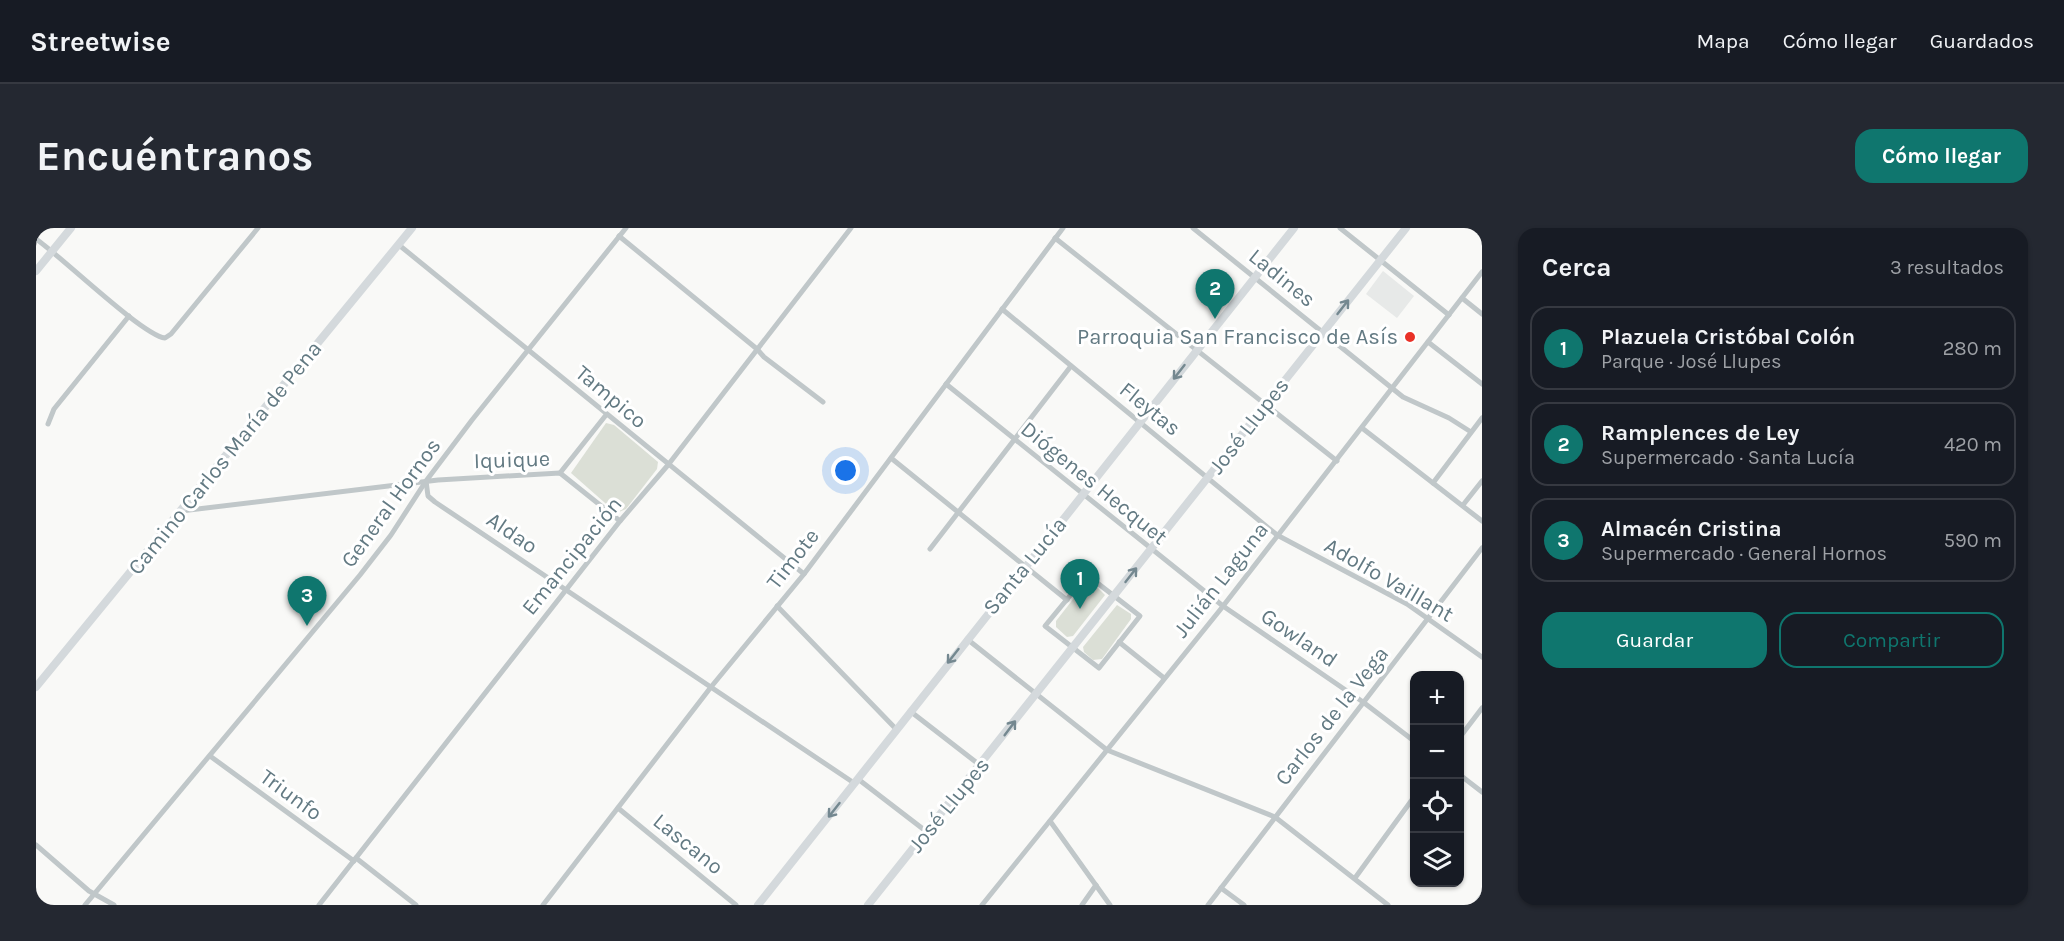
<!DOCTYPE html>
<html lang="es">
<head>
<meta charset="utf-8">
<style>
  :root { --surface:#171b24; --page:#242831; --text:#f1f3f6; --muted:#9ea1a6; --line:#363941; --accent:#0f766e }
  body { margin:0; font-family:Karla,sans-serif; background:var(--page); color:var(--text) }
  .controls { position:absolute; right:18px; bottom:18px; display:grid; overflow:hidden; border-radius:12px; box-shadow:0 2px 4px #0004 }
  .controls button { width:54px; height:54px; display:grid; place-items:center; padding:0; border:0; border-bottom:2px solid var(--line); background:var(--surface); color:var(--text); font:30px sans-serif }
  .you { position:absolute; left:810px; top:243px; width:21px; height:21px; margin:-15px; border:4px solid #fff; border-radius:50%; background:#1a73e8; box-shadow:0 0 0 9px #1a73e833 }
  .badge { display:grid; place-items:center; width:39px; height:39px; border-radius:50%; background:var(--accent); color:#fff; font-size:20px; font-weight:700 }
  .pin { position:absolute; translate:-50% -50px; filter:drop-shadow(0 2px 3px #0008) }
  .pin::after { content:''; position:absolute; top:32px; width:21px; height:18px; background:inherit; clip-path:polygon(0 0,100% 0,50% 100%) }
  .list { margin:0; padding:0; list-style:none }
  h2 { display:flex; justify-content:space-between; align-items:center; height:78px; margin:0; padding:0 24px; font-size:26px }
  h2 small { font-size:20px; font-weight:400; color:var(--muted) }
  .list li { display:grid; grid-template-columns:39px 1fr auto; gap:18px; align-items:center; box-sizing:border-box; height:84px; margin:0 12px 12px; padding:0 12px; border:2px solid var(--line); border-radius:18px }
  .list b { display:block; font-size:22px; white-space:nowrap }
  .list p { margin:0; font-size:20px; white-space:nowrap; color:var(--muted) }
  .list em { font-size:20px; font-style:normal; color:var(--muted) }
  .actions { display:flex; gap:12px; padding:18px 24px }
  .actions a { flex:1; padding:14px 0; border:2px solid var(--accent); border-radius:18px; text-align:center; font-size:21px; color:var(--accent) }
  .actions .main { background:var(--accent); color:#fff }
  .icon { flex:none; width:33px; height:33px; fill:none; stroke:currentColor; stroke-width:2; stroke-linecap:round; stroke-linejoin:round }
  .map { position:relative; flex:none; width:1446px; height:677px; overflow:hidden; border-radius:18px }
  header { display:flex; align-items:center; gap:36px; box-sizing:border-box; height:84px; padding:0 30px; background:var(--surface); border-bottom:2px solid var(--line) }
  header strong { font-size:28px }
  nav { display:flex; gap:33px; margin-inline-start:auto; font-size:21px }
  .intro { display:flex; align-items:center; justify-content:space-between; box-sizing:border-box; height:144px; padding:0 36px }
  h1 { margin:0; font-size:42px }
  .button { padding:15px 27px; border-radius:18px; background:var(--accent); color:#fff; font-size:21px; font-weight:700 }
  main { display:flex; gap:36px; padding:0 36px }
  aside { flex:1; background:var(--surface); border-radius:18px; box-shadow:0 2px 4px #0004 }
  .map>svg:first-child { display:block }
  .built { fill:#e7e9e8 }
  .green { fill:#dbdfd6 }
  .lines { fill:none; stroke-linecap:round; stroke-linejoin:round }
  .street { stroke:#c0c7c9; stroke-width:5 }
  .secondary { stroke:#d4d9dc; stroke-width:8 }
  .oneway { stroke:#748890 }
  .poi-dot { fill:#e93127; stroke:#fff; stroke-width:2 }
  .labels { text-anchor:middle; dominant-baseline:central; stroke-width:6; stroke-linejoin:round; paint-order:stroke }
  .street-label { font-size:22px; fill:#637a83; stroke:#fff }
  .poi-label { font-size:22px; fill:#637a83; stroke:#fff; text-anchor:end }
</style>
</head>
<body>
<header>
<strong>Streetwise</strong>
<nav><a>Mapa</a><a>Cómo llegar</a><a>Guardados</a></nav>
</header>
<div class="intro"><h1>Encuéntranos</h1><a class="button">Cómo llegar</a></div>
<main>
<div class="map">
<svg width="1446" height="677" viewBox="0 0 1446 677">
  <rect width="100%" height="100%" fill="#f9f9f7"/>
  <path class="built" d="M1347,43L1378,68L1361,90L1330,66Z"/>
  <g class="green">
    <path d="M570,195L578,197L622,234L621,241L590,281L583,284L577,282L535,245Z"/>
    <path d="M1057,355L1069,367L1037,408L1031,409L1020,399V393L1049,356Z"/>
    <path d="M1081,377L1095,386V391L1066,431L1057,432L1048,424L1047,419Z"/>
  </g>
  <g class="lines">
    <g class="street">
      <path d="M1157,0L1367,169L1413,190L1435,204"/>
      <path d="M1304,0L1413,87"/>
      <path d="M583,8L721,121L728,129L787,174"/>
      <path d="M1019,10L1301,233"/>
      <path d="M0,11C26,29 106,107 129,110L135,106L222,0"/>
      <path d="M363,17L768,346"/>
      <path d="M1426,70L1446,86"/>
      <path d="M966,81L1241,307L1371,376L1446,429"/>
      <path d="M1392,114L1446,156"/>
      <path d="M910,156L1187,378L1327,474L1378,513"/>
      <path d="M12,196L18,181L93,88"/>
      <path d="M1326,200L1446,293"/>
      <path d="M855,230L1031,372"/>
      <path d="M524,245L570,187"/>
      <path d="M390,253L392,268L399,274L818,555"/>
      <path d="M1397,255L1446,190"/>
      <path d="M1427,277L1446,253"/>
      <path d="M145,283L402,252L524,245L584,293"/>
      <path d="M894,321L1035,138"/>
      <path d="M1051,347L1104,388L1063,440L1009,398Z"/>
      <path d="M741,378L860,501"/>
      <path d="M931,411L1071,522L1239,589L1352,677"/>
      <path d="M1083,414L1128,450"/>
      <path d="M874,483L945,538"/>
      <path d="M1424,509L1446,480"/>
      <path d="M174,528L318,633"/>
      <path d="M1424,547L1446,564"/>
      <path d="M822,551L891,604"/>
      <path d="M582,580L700,677"/>
      <path d="M1014,593L1074,677"/>
      <path d="M0,617L53,663L78,677"/>
      <path d="M320,630L380,677"/>
      <path d="M1319,650L1378,569"/>
      <path d="M1185,660L1208,677"/>
      <path d="M49,677L324,347L355,307L390,253L436,192L590,0"/>
      <path d="M283,677L584,293L632,237L815,0"/>
      <path d="M507,677L675,459L768,346L1027,0"/>
      <path d="M946,677L1184,382L1446,44"/>
      <path d="M1046,677L1060,657"/>
      <path d="M1172,677L1446,320"/>
      <path d="M1439,677L1446,668"/>
    </g>
    <g class="secondary">
      <path d="M0,43L35,0"/>
      <path d="M0,459L376,0"/>
      <path d="M722,677L1258,0"/>
      <path d="M832,677L1370,0"/>
    </g>
  </g>
  <defs><path id="oneway-shaft" d="M-6 0H5M1.5-3L5.5 0L1.5 3" fill="none" stroke-width="1.6" stroke-linecap="round" stroke-linejoin="round" transform="scale(1.5)"/></defs>
  <g class="oneway">
    <use href="#oneway-shaft" transform="translate(1307 79) rotate(-52)"/>
    <use href="#oneway-shaft" transform="translate(1143 144) rotate(128)"/>
    <use href="#oneway-shaft" transform="translate(1095 347) rotate(-52)"/>
    <use href="#oneway-shaft" transform="translate(917 428) rotate(128)"/>
    <use href="#oneway-shaft" transform="translate(974 500) rotate(-53)"/>
    <use href="#oneway-shaft" transform="translate(798 582) rotate(128)"/>
  </g>
  <circle class="poi-dot" cx="1374" cy="109" r="6"/>
  <g class="labels">
    <g class="street-label">
      <text transform="translate(1246 50) rotate(39)">Ladines</text>
      <text transform="translate(575 169) rotate(40)">Tampico</text>
      <text transform="translate(1114 181) rotate(39)">Fleytas</text>
      <text transform="translate(1213 198) rotate(-52)">José Llupes</text>
      <text transform="translate(189 230) rotate(-51)">Camino Carlos María de Pena</text>
      <text transform="translate(476 232) rotate(-2)">Iquique</text>
      <text transform="translate(1058 255) rotate(39)">Diógenes Hecquet</text>
      <text transform="translate(355 275) rotate(-54)">General Hornos</text>
      <text transform="translate(476 305) rotate(34)">Aldao</text>
      <text transform="translate(536 328) rotate(-51)">Emancipación</text>
      <text transform="translate(757 331) rotate(-52)">Timote</text>
      <text transform="translate(989 338) rotate(-51)">Santa Lucía</text>
      <text transform="translate(1185 352) rotate(-52)">Julián Laguna</text>
      <text transform="translate(1353 352) rotate(30)">Adolfo Vaillant</text>
      <text transform="translate(1263 410) rotate(34)">Gowland</text>
      <text transform="translate(1296 488) rotate(-52)">Carlos de la Vega</text>
      <text transform="translate(255 567) rotate(36)">Triunfo</text>
      <text transform="translate(913 577) rotate(-51)">José Llupes</text>
      <text transform="translate(652 616) rotate(39)">Lascano</text>
    </g>
    <g class="poi-label">
      <text x="1362" y="109">Parroquia San Francisco de Asís</text>
    </g>
  </g>
</svg>
<div class="controls">
<button>+</button>
<button>−</button>
<button><svg class="icon" aria-label="locate" viewBox="0 0 24 24"><circle cx="12" cy="12" r="6"/><path d="M12 2v4M12 18v4M2 12h4M18 12h4"/></svg></button>
<button><svg class="icon" aria-label="layers" viewBox="0 0 24 24"><path d="M12 4l9 5-9 5-9-5zM3 14l9 5 9-5"/></svg></button>
</div>
<div class="you"></div>
<div class="pin badge" style="left:1044px;top:381px">1</div>
<div class="pin badge" style="left:1179px;top:91px">2</div>
<div class="pin badge" style="left:271px;top:398px">3</div>
</div>
<aside>
<h2>Cerca<small>3 resultados</small></h2>
<ul class="list">
<li><span class="badge">1</span><div><b>Plazuela Cristóbal Colón</b><p>Parque · José Llupes</p></div><em>280 m</em></li>
<li><span class="badge">2</span><div><b>Ramplences de Ley</b><p>Supermercado · Santa Lucía</p></div><em>420 m</em></li>
<li><span class="badge">3</span><div><b>Almacén Cristina</b><p>Supermercado · General Hornos</p></div><em>590 m</em></li>
</ul>
<div class="actions"><a class="main">Guardar</a><a>Compartir</a></div>
</aside>
</main>
</body>
</html>
